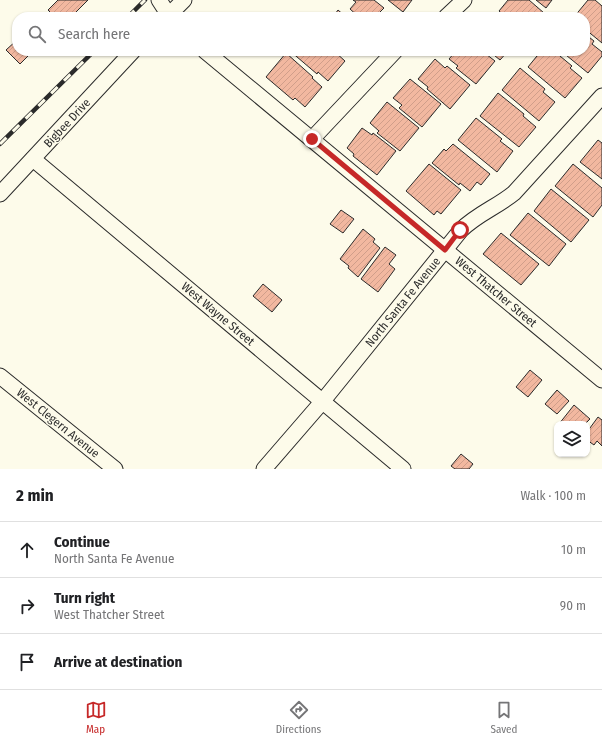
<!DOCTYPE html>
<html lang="en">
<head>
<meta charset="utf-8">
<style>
  :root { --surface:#fff; --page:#f6f6f6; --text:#202124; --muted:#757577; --line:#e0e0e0; --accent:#c62828 }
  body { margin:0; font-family:"Fira Sans Condensed",sans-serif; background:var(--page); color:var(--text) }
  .controls { position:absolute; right:12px; bottom:12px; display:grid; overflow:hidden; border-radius:8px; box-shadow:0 1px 3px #0004 }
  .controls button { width:36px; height:36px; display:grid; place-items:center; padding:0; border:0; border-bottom:1px solid var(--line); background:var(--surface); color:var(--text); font:20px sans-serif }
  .stop { position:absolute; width:12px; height:12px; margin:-9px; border:3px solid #c62828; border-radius:50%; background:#fff }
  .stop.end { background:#c62828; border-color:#fff; box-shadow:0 1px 4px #0008 }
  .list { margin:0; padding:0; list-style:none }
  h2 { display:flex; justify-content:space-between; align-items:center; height:52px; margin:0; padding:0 16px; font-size:17px }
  h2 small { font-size:13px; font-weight:400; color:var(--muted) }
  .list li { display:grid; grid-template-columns:26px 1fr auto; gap:12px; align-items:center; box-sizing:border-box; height:56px; padding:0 16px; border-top:1px solid var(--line) }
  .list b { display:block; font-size:15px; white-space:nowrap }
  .list p { margin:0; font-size:13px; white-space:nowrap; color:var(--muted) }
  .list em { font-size:13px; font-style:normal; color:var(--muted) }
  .icon { flex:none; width:22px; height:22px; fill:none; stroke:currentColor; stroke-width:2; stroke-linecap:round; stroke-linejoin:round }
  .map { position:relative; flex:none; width:602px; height:469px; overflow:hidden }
  .search { position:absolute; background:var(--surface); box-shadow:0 1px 3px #0004; left:12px; right:12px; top:12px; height:44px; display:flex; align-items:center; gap:10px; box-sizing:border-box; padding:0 14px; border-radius:16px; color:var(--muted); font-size:15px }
  .sheet { height:220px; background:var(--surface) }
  nav { display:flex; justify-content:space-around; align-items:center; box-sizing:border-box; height:56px; border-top:1px solid var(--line); background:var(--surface); font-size:11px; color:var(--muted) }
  nav a { display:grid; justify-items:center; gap:2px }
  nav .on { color:var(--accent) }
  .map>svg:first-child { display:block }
  .building { fill:url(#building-hatch); stroke:#2b2b2b }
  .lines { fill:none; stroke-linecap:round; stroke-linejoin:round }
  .minor-casing { stroke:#2b2b2b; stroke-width:17 }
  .minor { stroke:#fdfbea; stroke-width:15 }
  .rail-casing { stroke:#2b2b2b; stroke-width:4.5 }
  .rail { stroke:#fdfbea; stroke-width:3; stroke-dasharray:9; stroke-linecap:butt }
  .route { stroke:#c62828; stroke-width:5 }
  .labels { text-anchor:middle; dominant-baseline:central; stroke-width:3; stroke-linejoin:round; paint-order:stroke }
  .street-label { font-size:12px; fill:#2b2b2b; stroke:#fdfbea }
</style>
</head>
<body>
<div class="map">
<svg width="602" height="469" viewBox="0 0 602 469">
  <defs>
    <pattern id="building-hatch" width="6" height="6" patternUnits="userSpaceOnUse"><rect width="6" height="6" fill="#f2b8a0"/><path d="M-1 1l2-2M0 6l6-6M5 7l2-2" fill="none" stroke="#d09e8a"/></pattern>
  </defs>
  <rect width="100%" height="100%" fill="#fdfbea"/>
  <g class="building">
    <path d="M58,0H88L71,17H55L48,10Z"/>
    <path d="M353,0H374L384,8L380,12L386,17H359L350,9L356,2Z"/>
    <path d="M388,0H412L403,12Z"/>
    <path d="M508,0H529L544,13L541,17H506L499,11Z"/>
    <path d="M536,0H552L546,8Z"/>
    <path d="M588,0H595L602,6V43L585,29V17H574Z"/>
    <path d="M338,10L346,17H333Z"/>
    <path d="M585,34L594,41L592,44L602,52V56L588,73L561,51H585Z"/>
    <path d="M17,40V51H33L20,64L6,50Z"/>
    <path d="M290,51H337L335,52L345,61L328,81L318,72L317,74Z"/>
    <path d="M456,51H482L495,61L476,84L456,68L458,66L449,59Z"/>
    <path d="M489,51H508L500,60Z"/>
    <path d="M541,51H554L572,66L570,68L582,78L565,98L528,67Z"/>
    <path d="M286,53L313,77L312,78L322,87L305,107L295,98L293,100L266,77Z"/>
    <path d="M435,59L445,68L447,66L470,85L450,109L427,89L428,87L418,79Z"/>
    <path d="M520,68L545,89L543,92L555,102L539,121L502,90Z"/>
    <path d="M410,79L441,104L422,127L399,108L402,105L393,98Z"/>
    <path d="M498,93L524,114L523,116L536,127L519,147L480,116Z"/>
    <path d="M387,102L419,128L400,151L377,133L379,131L370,123Z"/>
    <path d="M476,118L502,139L500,141L513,151L497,172L458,140Z"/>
    <path d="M362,128L372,135L373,133L396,151L377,175L353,156L354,154L347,148Z"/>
    <path d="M598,140L602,143V179L580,162Z"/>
    <path d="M453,144L490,174L481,185L477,182L470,191L460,183L459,185L432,163L444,149L446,151Z"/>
    <path d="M429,164L461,190L441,214L437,211L434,215L406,191Z"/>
    <path d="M573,164L602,188V205L593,217L555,186Z"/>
    <path d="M551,189L589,220L571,242L534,211Z"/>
    <path d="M341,210L354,219L343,233L330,224Z"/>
    <path d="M528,213L566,244L549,266L510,235Z"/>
    <path d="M363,229L375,239L373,242L380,248L358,277L348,268L349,266L340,259Z"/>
    <path d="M501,233L539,264L521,285L483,254Z"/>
    <path d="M385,247L396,255L389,264L395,269L378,292L361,279Z"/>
    <path d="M263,284L282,300L272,312L253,296Z"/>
    <path d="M530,370L542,380L528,397L516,387Z"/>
    <path d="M557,390L569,401L557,414L545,404Z"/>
    <path d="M574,405L590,419L585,424H559Z"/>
    <path d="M598,417L602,420V446L597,441L594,445L587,440V432Z"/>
    <path d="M461,454L473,464L469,469H455L451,466Z"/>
  </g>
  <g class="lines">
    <defs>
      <g id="minor">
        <path d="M159,0L170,17"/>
        <path d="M167,17L184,0"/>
        <path d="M446,17L464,0"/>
        <path d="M205,51L602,380"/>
        <path d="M312,139L395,51"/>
        <path d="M33,159L403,469"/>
        <path d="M0,194L133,51"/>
        <path d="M0,376L115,469"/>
        <path d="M264,469L322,402L461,230C477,214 497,207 514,193L602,96"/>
      </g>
    </defs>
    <use href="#minor" class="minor-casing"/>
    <use href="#minor" class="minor"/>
    <defs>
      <g id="rail">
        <path d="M128,17L145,0"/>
        <path d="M0,144L94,51"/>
      </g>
    </defs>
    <use href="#rail" class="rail-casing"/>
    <use href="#rail" class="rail"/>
  </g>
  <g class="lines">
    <path class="route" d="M312,139L445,250L460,230"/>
  </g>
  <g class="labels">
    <g class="street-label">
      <text transform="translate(67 123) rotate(-47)">Bigbee Drive</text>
      <text transform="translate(496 292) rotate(40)">West Thatcher Street</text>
      <text transform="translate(403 302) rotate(-51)">North Santa Fe Avenue</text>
      <text transform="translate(218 314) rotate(40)">West Wayne Street</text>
      <text transform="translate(58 423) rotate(39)">West Clegern Avenue</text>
    </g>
  </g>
</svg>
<div class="controls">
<button><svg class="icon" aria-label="layers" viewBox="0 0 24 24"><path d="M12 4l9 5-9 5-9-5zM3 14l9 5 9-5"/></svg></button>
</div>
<div class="stop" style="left:460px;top:230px"></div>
<div class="stop end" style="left:312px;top:139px"></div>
<div class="search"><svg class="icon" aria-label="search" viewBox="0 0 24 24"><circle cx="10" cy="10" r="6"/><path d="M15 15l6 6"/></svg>Search here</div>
</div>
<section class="sheet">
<h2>2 min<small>Walk · 100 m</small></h2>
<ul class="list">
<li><svg class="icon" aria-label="ahead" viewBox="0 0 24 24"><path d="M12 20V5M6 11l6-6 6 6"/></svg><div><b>Continue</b><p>North Santa Fe Avenue</p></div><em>10 m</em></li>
<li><svg class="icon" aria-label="right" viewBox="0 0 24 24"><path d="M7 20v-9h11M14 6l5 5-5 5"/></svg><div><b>Turn right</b><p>West Thatcher Street</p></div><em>90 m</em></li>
<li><svg class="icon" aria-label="arrive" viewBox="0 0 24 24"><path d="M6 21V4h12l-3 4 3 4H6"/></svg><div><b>Arrive at destination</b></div></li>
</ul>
</section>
<nav>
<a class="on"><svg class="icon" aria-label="map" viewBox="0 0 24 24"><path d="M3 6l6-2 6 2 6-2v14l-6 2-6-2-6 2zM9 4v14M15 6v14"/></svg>Map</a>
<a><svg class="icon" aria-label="directions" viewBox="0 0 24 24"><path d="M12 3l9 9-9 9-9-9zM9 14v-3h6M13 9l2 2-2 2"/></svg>Directions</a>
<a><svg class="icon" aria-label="saved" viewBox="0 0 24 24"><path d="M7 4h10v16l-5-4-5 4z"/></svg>Saved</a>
</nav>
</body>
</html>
